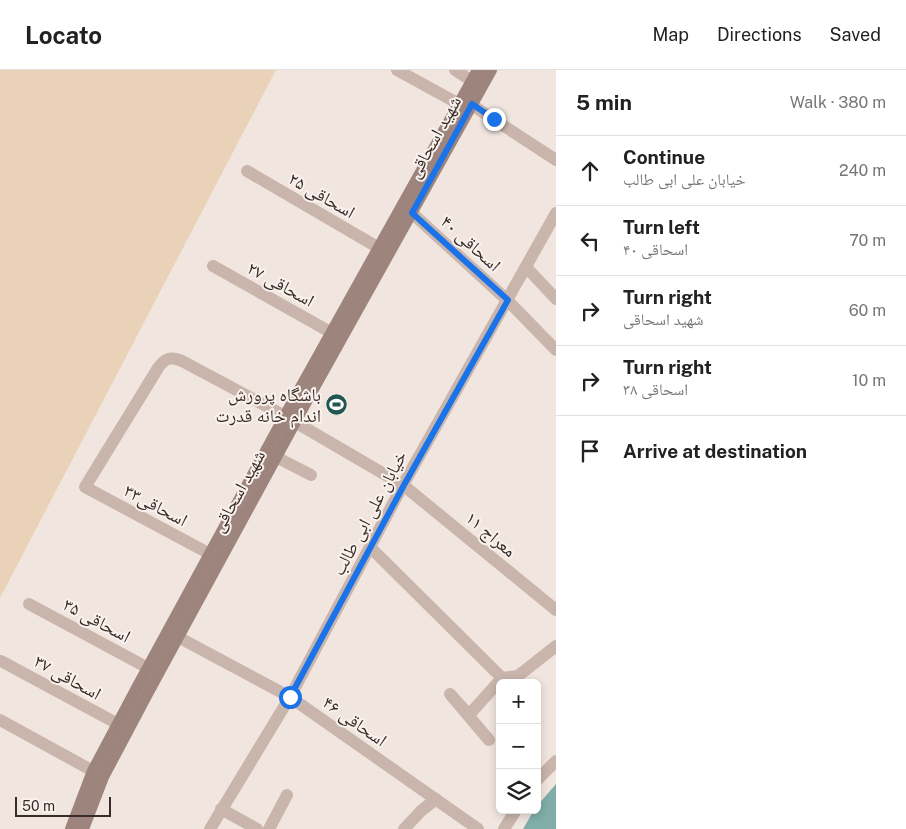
<!DOCTYPE html>
<html lang="en">
<head>
<meta charset="utf-8">
<style>
  :root { --surface:#fff; --page:#f2f2f2; --text:#222; --muted:#767676; --line:#e0e0e0 }
  body { margin:0; font-family:"Public Sans","Noto Naskh Arabic",sans-serif; background:var(--page); color:var(--text) }
  .controls { position:absolute; right:15px; bottom:15px; display:grid; overflow:hidden; border-radius:8px; box-shadow:0 2px 8px #0003 }
  .controls button { width:45px; height:45px; display:grid; place-items:center; padding:0; border:0; border-bottom:1px solid var(--line); background:var(--surface); color:var(--text); font:25px sans-serif }
  .scale { position:absolute; left:15px; bottom:12px; width:96px; box-sizing:border-box; padding-left:5px; border:2px solid #372c2a; border-top:0; font-size:14px; line-height:18px; white-space:nowrap; color:#372c2a; -webkit-text-stroke:4px #f9f1eb; paint-order:stroke }
  .stop { position:absolute; width:15px; height:15px; margin:-11px; border:4px solid #1a73e8; border-radius:50%; background:#fff }
  .stop.end { background:#1a73e8; border-color:#fff; box-shadow:0 1px 5px #0008 }
  .list { margin:0; padding:0; list-style:none }
  h2 { display:flex; justify-content:space-between; align-items:center; height:65px; margin:0; padding:0 20px; font-size:21px }
  h2 small { font-size:16px; font-weight:400; color:var(--muted) }
  .list li { display:grid; grid-template-columns:32px 1fr auto; gap:15px; align-items:center; box-sizing:border-box; height:70px; padding:0 20px; border-top:1px solid var(--line) }
  .list b { display:block; font-size:19px; white-space:nowrap }
  .list p { margin:0; font-size:16px; white-space:nowrap; color:var(--muted) }
  .list em { font-size:16px; font-style:normal; color:var(--muted) }
  .icon { flex:none; width:28px; height:28px; fill:none; stroke:currentColor; stroke-width:2; stroke-linecap:round; stroke-linejoin:round }
  .map { position:relative; flex:none; width:556px; height:759px; overflow:hidden }
  header { display:flex; align-items:center; gap:30px; box-sizing:border-box; height:70px; padding:0 25px; background:var(--surface); border-bottom:1px solid var(--line) }
  header strong { font-size:24px }
  nav { display:flex; gap:28px; margin-inline-start:auto; font-size:18px }
  main { display:flex }
  aside { flex:1; background:var(--surface) }
  .map>svg:first-child { display:block }
  .sand { fill:#ead2b8 }
  .water { fill:#80ada8 }
  .lines { fill:none; stroke-linecap:round; stroke-linejoin:round }
  .minor { stroke:#c9b5ac; stroke-width:12 }
  .secondary { stroke:#9d847d; stroke-width:12 }
  .route { stroke:#1a73e8; stroke-width:6 }
  .labels { text-anchor:middle; dominant-baseline:central; stroke-width:4; stroke-linejoin:round; paint-order:stroke }
  .street-label { font-size:18px; fill:#372c2a; stroke:#f9f1eb }
  .poi-label { font-size:18px; fill:#372c2a; stroke:#f9f1eb; text-anchor:end }
</style>
</head>
<body>
<header>
<strong>Locato</strong>
<nav><a>Map</a><a>Directions</a><a>Saved</a></nav>
</header>
<main>
<div class="map">
<svg width="556" height="759" viewBox="0 0 556 759">
  <rect width="100%" height="100%" fill="#f1e6df"/>
  <path class="sand" d="M0,0H276L0,528Z"/>
  <path class="water" d="M556,714V759H523L534,740H537V736Z"/>
  <g class="lines">
    <g class="minor">
      <path d="M397,0L459,34"/>
      <path d="M455,0L472,11"/>
      <path d="M472,35L556,90"/>
      <path d="M247,101L379,178"/>
      <path d="M412,143L507,230L556,280"/>
      <path d="M213,196L332,263"/>
      <path d="M526,197L556,229"/>
      <path d="M295,352L403,415L556,540"/>
      <path d="M276,387L311,405"/>
      <path d="M370,477L502,608L518,606L556,576"/>
      <path d="M210,484L85,417L158,298C165,288 171,286 182,291L285,346"/>
      <path d="M29,534L148,598"/>
      <path d="M178,567L290,627L478,759"/>
      <path d="M1,591L118,654"/>
      <path d="M0,650L93,701"/>
      <path d="M489,670L450,624L469,645L502,608"/>
      <path d="M537,710L556,691"/>
      <path d="M221,739L257,759"/>
      <path d="M210,759L290,627L403,415L556,143"/>
      <path d="M269,759L287,725"/>
      <path d="M404,759L421,741L436,729"/>
      <path d="M504,759L516,740"/>
    </g>
    <g class="secondary">
      <path d="M71,759L93,701L137,618L285,346L478,0"/>
      <path d="M83,759L103,707L147,624L307,330L491,0"/>
    </g>
  </g>
  <g class="lines">
    <path class="route" d="M290,627L404,415L508,230L412,143L472,34L494,49"/>
  </g>
  <defs>
    <symbol id="stadium-disc" viewBox="-11 -11 22 22"><circle r="9.5" fill="#225652" stroke="#f9f1eb"/><path d="M0-5a6.5 5 0 1 0 0 10a6.5 5 0 1 0 0-10ZM-3.5-1.8h7v3.6h-7Z" fill="#fff"/></symbol>
  </defs>
  <g fill-rule="evenodd">
    <use href="#stadium-disc" x="324" y="322" width="25" height="25"/>
  </g>
  <g class="labels">
    <g class="street-label">
      <text transform="translate(434 67) rotate(-61)">شهید اسحاقی</text>
      <text transform="translate(322 125) rotate(30)">اسحاقی ۲۵</text>
      <text transform="translate(471 173) rotate(42)">اسحاقی ۴۰</text>
      <text transform="translate(281 214) rotate(29)">اسحاقی ۲۷</text>
      <text transform="translate(238 421) rotate(-61)">شهید اسحاقی</text>
      <text transform="translate(156 435) rotate(28)">اسحاقی۳۳</text>
      <text transform="translate(369 443) rotate(-62)">خیابان علی ابی طالب</text>
      <text transform="translate(491 464) rotate(40)">معراج ۱۱</text>
      <text transform="translate(97 550) rotate(28)">اسحاقی ۳۵</text>
      <text transform="translate(68 607) rotate(29)">اسحاقی ۳۷</text>
      <text transform="translate(355 651) rotate(35)">اسحاقی ۴۶</text>
    </g>
    <g class="poi-label">
      <text x="321" y="324">باشگاه پرورش<tspan x="321" dy="21">اندام خانه قدرت</tspan></text>
    </g>
  </g>
</svg>
<div class="controls">
<button>+</button>
<button>−</button>
<button><svg class="icon" aria-label="layers" viewBox="0 0 24 24"><path d="M12 4l9 5-9 5-9-5zM3 14l9 5 9-5"/></svg></button>
</div>
<div class="scale">50 m</div>
<div class="stop" style="left:290px;top:627px"></div>
<div class="stop end" style="left:494px;top:49px"></div>
</div>
<aside>
<h2>5 min<small>Walk · 380 m</small></h2>
<ul class="list">
<li><svg class="icon" aria-label="ahead" viewBox="0 0 24 24"><path d="M12 20V5M6 11l6-6 6 6"/></svg><div><b>Continue</b><p>خیابان علی ابی طالب</p></div><em>240 m</em></li>
<li><svg class="icon" aria-label="left" viewBox="0 0 24 24"><path d="M17 20v-9H6M10 6l-5 5 5 5"/></svg><div><b>Turn left</b><p>اسحاقی ۴۰</p></div><em>70 m</em></li>
<li><svg class="icon" aria-label="right" viewBox="0 0 24 24"><path d="M7 20v-9h11M14 6l5 5-5 5"/></svg><div><b>Turn right</b><p>شهید اسحاقی</p></div><em>60 m</em></li>
<li><svg class="icon" aria-label="right" viewBox="0 0 24 24"><path d="M7 20v-9h11M14 6l5 5-5 5"/></svg><div><b>Turn right</b><p>اسحاقی ۳۸</p></div><em>10 m</em></li>
<li><svg class="icon" aria-label="arrive" viewBox="0 0 24 24"><path d="M6 21V4h12l-3 4 3 4H6"/></svg><div><b>Arrive at destination</b></div></li>
</ul>
</aside>
</main>
</body>
</html>
